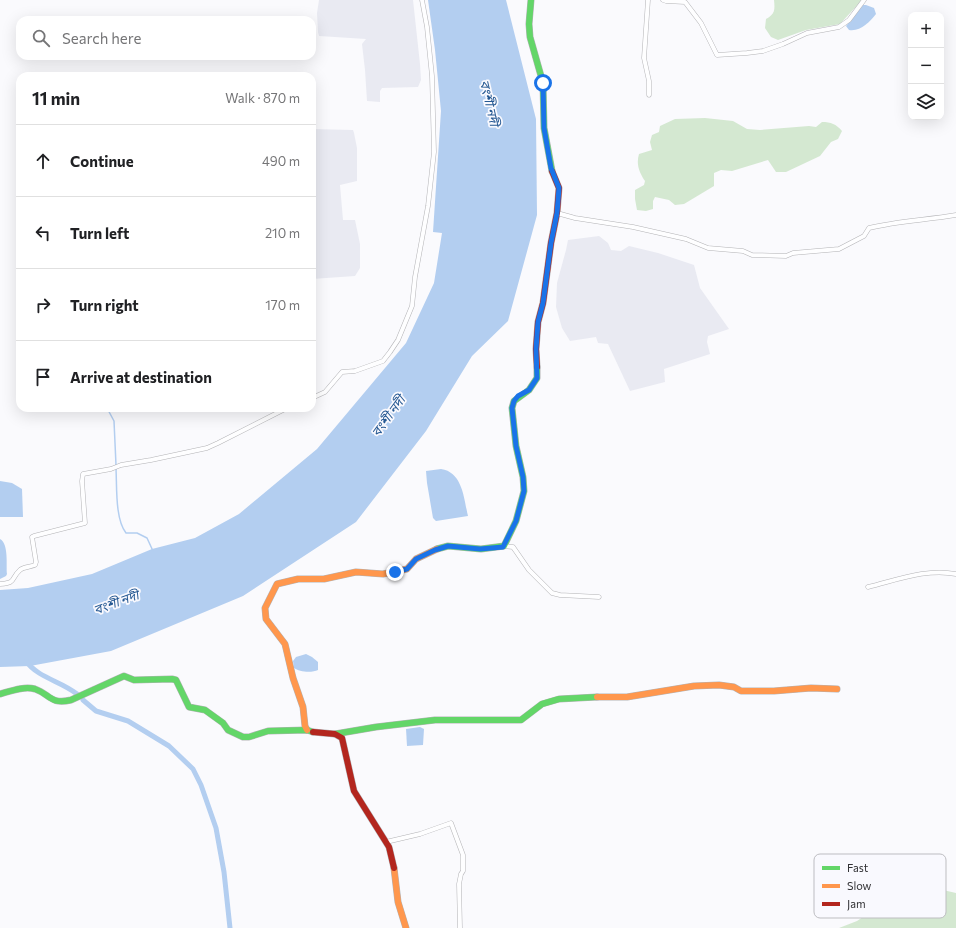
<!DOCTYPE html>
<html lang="en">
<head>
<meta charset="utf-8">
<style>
  :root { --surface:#fff; --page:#f2f2f2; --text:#202124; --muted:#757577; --line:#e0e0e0 }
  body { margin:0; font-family:Commissioner,"Noto Sans Bengali",sans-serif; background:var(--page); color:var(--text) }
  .controls { position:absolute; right:12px; top:12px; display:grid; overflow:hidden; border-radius:8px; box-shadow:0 4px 16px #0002 }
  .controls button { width:36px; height:36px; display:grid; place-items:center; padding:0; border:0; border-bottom:1px solid var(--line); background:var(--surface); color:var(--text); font:20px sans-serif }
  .stop { position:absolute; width:12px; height:12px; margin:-9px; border:3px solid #1a73e8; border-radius:50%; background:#fff }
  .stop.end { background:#1a73e8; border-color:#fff; box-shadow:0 1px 4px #0008 }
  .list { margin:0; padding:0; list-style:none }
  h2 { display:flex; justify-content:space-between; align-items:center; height:52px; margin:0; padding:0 16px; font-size:17px }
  h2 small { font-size:13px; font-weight:400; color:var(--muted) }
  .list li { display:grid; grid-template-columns:26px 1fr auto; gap:12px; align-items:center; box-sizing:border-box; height:72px; padding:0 16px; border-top:1px solid var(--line) }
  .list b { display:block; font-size:15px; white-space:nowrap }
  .list em { font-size:13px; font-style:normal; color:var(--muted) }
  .icon { flex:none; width:22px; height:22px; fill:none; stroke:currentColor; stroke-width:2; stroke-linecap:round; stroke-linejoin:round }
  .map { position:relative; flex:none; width:956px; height:928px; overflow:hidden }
  .search { position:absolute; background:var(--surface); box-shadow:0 4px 16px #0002; left:16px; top:16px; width:300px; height:44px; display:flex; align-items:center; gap:10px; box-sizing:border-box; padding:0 14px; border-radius:12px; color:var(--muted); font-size:15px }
  .panel { position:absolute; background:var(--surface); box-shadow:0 4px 16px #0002; left:16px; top:72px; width:300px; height:340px; border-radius:12px }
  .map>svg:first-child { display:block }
  .built { fill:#e9eaf2 }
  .green { fill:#d4e8d1 }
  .water { fill:#b3cef0 }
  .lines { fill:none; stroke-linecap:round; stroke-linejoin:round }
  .stream { stroke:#b3cef0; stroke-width:1.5 }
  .canal { stroke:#b3cef0; stroke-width:5 }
  .street-casing { stroke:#b3b3b6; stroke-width:5 }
  .fast-casing { stroke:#b3b3b6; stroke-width:7 }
  .slow-casing { stroke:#b3b3b6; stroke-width:7 }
  .jam-casing { stroke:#b3b3b6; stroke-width:7 }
  .street { stroke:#fefeff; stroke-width:4 }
  .fast { stroke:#63d668; stroke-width:6 }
  .slow { stroke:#ff974d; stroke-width:6 }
  .jam { stroke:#b3261e; stroke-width:6 }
  .route { stroke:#1a73e8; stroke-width:5 }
  .labels { text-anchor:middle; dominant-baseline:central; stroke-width:3.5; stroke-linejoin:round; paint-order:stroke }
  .water-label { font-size:13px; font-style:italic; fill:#255892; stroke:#f9f9fe }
  .key { fill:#f9f9fe; stroke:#bdbdc1; stroke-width:1 }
  .key-label { font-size:11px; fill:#313134 }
</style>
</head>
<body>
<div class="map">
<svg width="956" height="928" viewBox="0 0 956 928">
  <rect width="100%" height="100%" fill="#fafafd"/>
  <g class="built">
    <path d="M319,0H413L420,64L421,80L418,87L382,88L380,91V102L367,101L365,70L362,44L366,39L319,36L318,32L317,13Z"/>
    <path d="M312,129L353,130L354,133L357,148V181L340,185L343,220H355L360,244V268L355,276L312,279Z"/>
    <path d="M599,236L608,243L611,250L621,251L629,246L658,253L694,265L700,288L729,329L708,336L707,342L710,354L664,369L665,382L630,391L608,344L598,343L596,337L570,341L562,328L556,307L557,283L566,250L568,240Z"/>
  </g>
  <g class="green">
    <path d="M774,0H862L840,24L806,30L778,40L771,37L765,28L766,19C775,14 775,10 774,0Z"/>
    <path d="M705,118L733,121L747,129L760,130L809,126L816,127L822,122C831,122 836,124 842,131L838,139L831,142L820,156L786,172H776L768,160L732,171L721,170L714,173V186L684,204L675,205L669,200L655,197L653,201V209L646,211L637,210L635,199V190L644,185L645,181C639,172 636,164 639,154L652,150L650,142L652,135L659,132L660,126L675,119Z"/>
    <path d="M943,890L956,893V928H839L857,921L872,911Z"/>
  </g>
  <g class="water">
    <path d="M428,0H506L536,119L537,215L508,321L472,356L426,431L356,522L243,596L111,651L30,666L0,667V590L28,588L92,574L152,549L195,538L239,514L317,449L406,343L434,283L442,233L433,232L441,111L435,50Z"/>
    <path d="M863,5H866L874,8L876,14C870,22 860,32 849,30L846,26Z"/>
    <path d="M441,469C463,472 464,500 468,516L436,521L433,518L427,483L426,471Z"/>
    <path d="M0,481L12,483L22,489L23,517H0Z"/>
    <path d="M0,539C9,544 6,565 7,574L6,576L0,579Z"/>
    <path d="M306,654L312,657L318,662V670C312,673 299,672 294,668L293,661L296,657Z"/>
    <path d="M420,727L424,729L423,745L407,746L406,729Z"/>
  </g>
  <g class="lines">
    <g class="stream">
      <path d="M107,408L114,421L116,465"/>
      <path d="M116,469C117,487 115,519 126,533H137L147,538L153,551"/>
    </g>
    <g class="canal">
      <path d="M26,661C38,678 61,681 77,694"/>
      <path d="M83,700L96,711L128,721L169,746L193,769L201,785L216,828L224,872L230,928"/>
    </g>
    <defs>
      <g id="street">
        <path d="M648,0L644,58L649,81V95"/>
        <path d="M663,0L666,1L685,2L701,23L717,55L747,53L763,51L783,44L807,33L839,27L849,20L864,0"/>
        <path d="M557,213L575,218L633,227L686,239L708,248L743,251L752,255L786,256L793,253L839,249L864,236L869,228C897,221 927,220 956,215"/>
        <path d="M312,398L325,392L342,372L355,371L383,361L390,352L398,340L412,306L415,277L428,206L434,152L432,76L427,27L422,0"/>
        <path d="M504,546L513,547L529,570L552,593L560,595L599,597"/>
        <path d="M0,584C17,583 10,579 20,570C23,567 30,567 35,565L36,562L32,537L34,536L85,523L82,481L83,474L111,469L121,465L151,460L207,448L218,443L287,408"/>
        <path d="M868,587C897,580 927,568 956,574"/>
        <path d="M386,842L420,834L451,823L463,855V871L461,874L459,884L460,928"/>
      </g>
      <g id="fast">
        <path d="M531,0L529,24L530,37L543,83L544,128L552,171"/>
        <path d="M437,549L448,546L481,549L504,546L516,521L524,491L523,477L516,446L512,408L514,401L529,390L537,378V367"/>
        <path d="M0,694C11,691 24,686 35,689C50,694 50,705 71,700L124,676L134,680L172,679L176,680L189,707L205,710L223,723L228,730L243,737H249L268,731L307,730L313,732"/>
        <path d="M335,734L376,727L435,720H521L542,704L559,699L597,697"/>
      </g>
      <g id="slow">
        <path d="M597,697H627L694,686L719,685L734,687L741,691H774L811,688L837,689"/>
        <path d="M307,730L305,726L303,707L293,678L285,644L266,619L265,608L277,584L298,579H324L356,572L383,574L407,569L416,559L437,549"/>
        <path d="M394,868L398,902L406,928"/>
      </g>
      <g id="jam">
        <path d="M537,367L536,349L538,322L543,303L551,243L557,213L559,188L552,171"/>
        <path d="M313,732L335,734L342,738L354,791L389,847L394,868"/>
      </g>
    </defs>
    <use href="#street" class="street-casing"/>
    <use href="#fast" class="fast-casing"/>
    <use href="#slow" class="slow-casing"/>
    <use href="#jam" class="jam-casing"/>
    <use href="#street" class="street"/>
    <use href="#fast" class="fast"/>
    <use href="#slow" class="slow"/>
    <use href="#jam" class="jam"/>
  </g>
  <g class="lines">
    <path class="route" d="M395,572L407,569L416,559L435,550L448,546L480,549L503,547L516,521L524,491L523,477L516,446L512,408L514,401L518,396L529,390L537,378L536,349L538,322L543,303L551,243L557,213L559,188L551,168L544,128L543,83"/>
  </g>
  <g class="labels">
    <g class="water-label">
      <text transform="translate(490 103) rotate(77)">বংশী নদী</text>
      <text transform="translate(388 416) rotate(-54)">বংশী নদী</text>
      <text transform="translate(116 602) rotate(-20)">বংশী নদী</text>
    </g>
  </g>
  <rect x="814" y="854" width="132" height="64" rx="6" class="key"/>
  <rect x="822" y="866" width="18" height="4" fill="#63d668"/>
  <rect x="822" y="884" width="18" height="4" fill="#ff974d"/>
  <rect x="822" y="902" width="18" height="4" fill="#b3261e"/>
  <g class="key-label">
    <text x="847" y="872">Fast</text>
    <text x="847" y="890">Slow</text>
    <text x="847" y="908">Jam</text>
  </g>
</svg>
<div class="controls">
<button>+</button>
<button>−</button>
<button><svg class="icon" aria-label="layers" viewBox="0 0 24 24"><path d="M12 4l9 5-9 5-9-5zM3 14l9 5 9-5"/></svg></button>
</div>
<div class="stop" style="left:543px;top:83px"></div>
<div class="stop end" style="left:395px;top:572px"></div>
<div class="search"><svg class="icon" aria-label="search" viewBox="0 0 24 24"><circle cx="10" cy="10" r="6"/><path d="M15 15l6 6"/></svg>Search here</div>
<section class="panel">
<h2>11 min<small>Walk · 870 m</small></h2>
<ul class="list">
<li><svg class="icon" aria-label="ahead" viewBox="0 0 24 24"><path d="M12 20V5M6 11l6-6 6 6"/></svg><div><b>Continue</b></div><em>490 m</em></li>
<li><svg class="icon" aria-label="left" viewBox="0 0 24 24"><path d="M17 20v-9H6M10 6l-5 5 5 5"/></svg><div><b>Turn left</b></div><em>210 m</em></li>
<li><svg class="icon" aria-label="right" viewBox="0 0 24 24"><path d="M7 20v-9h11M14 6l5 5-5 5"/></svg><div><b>Turn right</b></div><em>170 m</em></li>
<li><svg class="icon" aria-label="arrive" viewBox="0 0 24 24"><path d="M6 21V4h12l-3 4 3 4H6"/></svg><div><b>Arrive at destination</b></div></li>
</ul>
</section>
</div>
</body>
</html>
